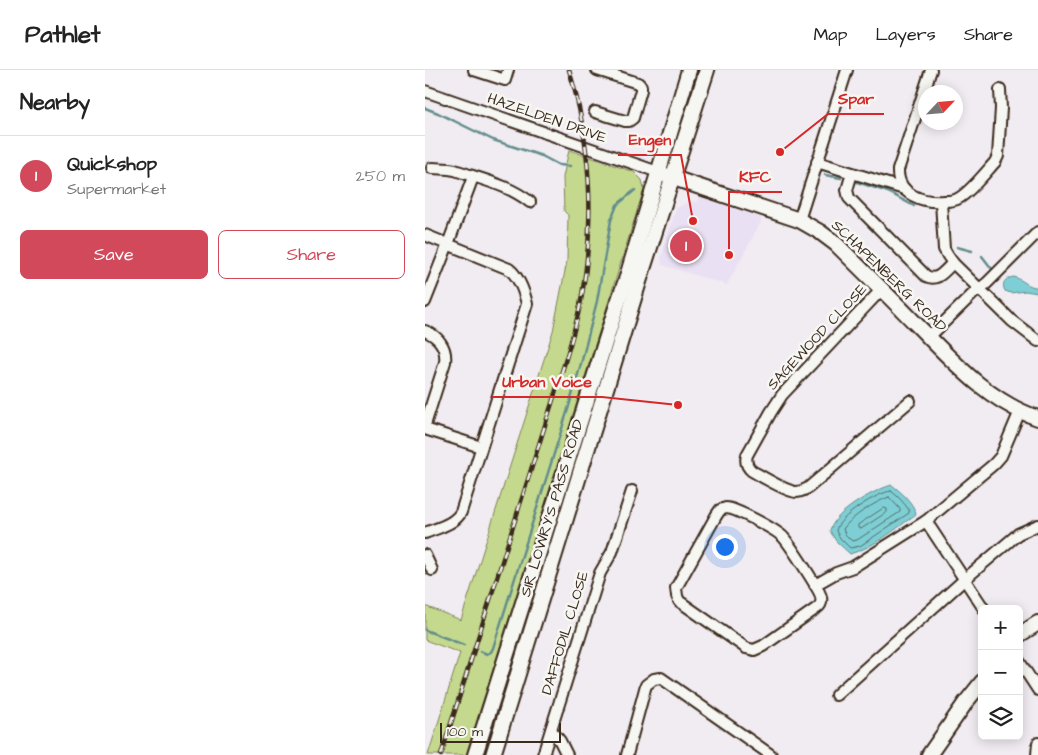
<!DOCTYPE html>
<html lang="en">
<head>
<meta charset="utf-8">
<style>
  :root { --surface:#fff; --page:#f2f2f2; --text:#222; --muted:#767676; --line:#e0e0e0; --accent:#d1495b }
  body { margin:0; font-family:"Architects Daughter",sans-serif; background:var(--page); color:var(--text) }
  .controls { position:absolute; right:15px; bottom:15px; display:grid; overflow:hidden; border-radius:8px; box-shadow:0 2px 12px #0003 }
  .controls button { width:45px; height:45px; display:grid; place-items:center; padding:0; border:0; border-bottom:1px solid var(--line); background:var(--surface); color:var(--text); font:25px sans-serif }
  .compass { position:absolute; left:493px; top:15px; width:45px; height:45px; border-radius:50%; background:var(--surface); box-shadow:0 2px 12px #0003; rotate:64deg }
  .scale { position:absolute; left:15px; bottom:12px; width:121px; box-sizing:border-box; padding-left:5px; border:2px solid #3b2a1e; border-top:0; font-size:14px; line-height:18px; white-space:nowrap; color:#3b2a1e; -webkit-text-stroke:4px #f6f6f2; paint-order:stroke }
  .you { position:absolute; left:299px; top:476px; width:18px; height:18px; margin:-12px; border:4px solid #fff; border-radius:50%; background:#1a73e8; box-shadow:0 0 0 8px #1a73e833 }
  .badge { display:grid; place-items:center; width:32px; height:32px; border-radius:50%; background:var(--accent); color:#fff; font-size:16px; font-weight:700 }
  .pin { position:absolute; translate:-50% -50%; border:2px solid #fff; box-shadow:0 1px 5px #0006 }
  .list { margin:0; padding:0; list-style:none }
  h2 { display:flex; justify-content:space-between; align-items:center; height:65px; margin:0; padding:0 20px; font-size:21px }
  h2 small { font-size:16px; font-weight:400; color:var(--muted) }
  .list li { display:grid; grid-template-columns:32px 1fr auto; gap:15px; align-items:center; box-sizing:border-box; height:80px; padding:0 20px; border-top:1px solid var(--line) }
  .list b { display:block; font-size:19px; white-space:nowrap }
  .list p { margin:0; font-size:16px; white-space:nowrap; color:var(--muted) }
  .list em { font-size:16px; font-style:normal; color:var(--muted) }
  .actions { display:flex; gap:10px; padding:15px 20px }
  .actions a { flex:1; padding:11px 0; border:1px solid var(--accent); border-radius:8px; text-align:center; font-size:18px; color:var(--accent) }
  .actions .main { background:var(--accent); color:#fff }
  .icon { flex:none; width:28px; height:28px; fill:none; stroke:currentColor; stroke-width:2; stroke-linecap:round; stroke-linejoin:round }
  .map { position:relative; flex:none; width:613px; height:685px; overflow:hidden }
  header { display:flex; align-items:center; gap:30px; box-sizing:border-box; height:70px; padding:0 25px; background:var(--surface); border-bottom:1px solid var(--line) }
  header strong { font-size:24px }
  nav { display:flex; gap:28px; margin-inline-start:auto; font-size:18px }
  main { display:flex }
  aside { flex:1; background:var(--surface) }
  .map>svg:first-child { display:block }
  .built { fill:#eae0f3 }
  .green { fill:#c4d98e; stroke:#808256 }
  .water { fill:#7ecfd5; stroke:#638d8c }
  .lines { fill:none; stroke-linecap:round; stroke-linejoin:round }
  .shore { stroke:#566c67; stroke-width:1 }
  .stream { stroke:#638d8c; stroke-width:2.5 }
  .street-casing { stroke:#3b2a1e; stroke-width:14 }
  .secondary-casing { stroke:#3b2a1e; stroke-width:18 }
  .street { stroke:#f6f6f2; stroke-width:10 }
  .secondary { stroke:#f6f6f2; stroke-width:14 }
  .rail-casing { stroke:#3b2a1e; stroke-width:4.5 }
  .rail { stroke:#f6f6f2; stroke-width:2.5; stroke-dasharray:8; stroke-linecap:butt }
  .labels { text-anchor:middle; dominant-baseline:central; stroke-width:5; stroke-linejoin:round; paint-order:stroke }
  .street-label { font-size:15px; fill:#3b2a1e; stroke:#f6f6f2 }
  .leader { fill:none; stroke:#d62828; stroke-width:2 }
  .callout-dot { fill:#d62828; stroke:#f6f6f2; stroke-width:2 }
  .callout-label { font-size:16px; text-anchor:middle; font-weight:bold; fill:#d62828; stroke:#f6f6f2; stroke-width:5; stroke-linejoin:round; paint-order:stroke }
</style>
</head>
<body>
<header>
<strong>Pathlet</strong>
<nav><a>Map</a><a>Layers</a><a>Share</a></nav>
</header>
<main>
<aside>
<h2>Nearby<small></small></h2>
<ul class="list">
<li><span class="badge">1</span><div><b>Quickshop</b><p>Supermarket</p></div><em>250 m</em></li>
</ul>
<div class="actions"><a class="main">Save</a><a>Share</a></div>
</aside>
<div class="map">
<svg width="613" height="685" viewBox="0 0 613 685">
  <rect width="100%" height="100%" fill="#f1ecf2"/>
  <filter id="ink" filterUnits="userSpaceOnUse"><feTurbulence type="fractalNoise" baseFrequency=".02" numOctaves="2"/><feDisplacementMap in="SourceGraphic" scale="10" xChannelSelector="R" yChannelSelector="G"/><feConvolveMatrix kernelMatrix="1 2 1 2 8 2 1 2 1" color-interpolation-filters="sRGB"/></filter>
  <g filter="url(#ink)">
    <path class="built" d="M274,126L336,147V152L302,215L237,195L236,187L251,138L266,131L271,132Z"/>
    <path class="green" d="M144,80L209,102L217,110L219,119L41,685H3L35,583L0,570V536L36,550L128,261L142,191L143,145L139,141L138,107Z"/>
    <g class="water">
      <path d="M589,207C597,209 604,218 613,217V223L600,221L586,223L580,221C576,213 580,208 589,207Z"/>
      <path d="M467,415C476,422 488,432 491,444C471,459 449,477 425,484L411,471L405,461C405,459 407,455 408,454C416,439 451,419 467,415Z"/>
    </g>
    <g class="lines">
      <g class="shore">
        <path d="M466,421C473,426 479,433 484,440V443L435,476L425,478L415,468L411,461C412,448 453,422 466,421Z"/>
        <path d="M464,427L475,439V442L432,470L427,471L420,464L418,459C426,447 450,432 464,427Z"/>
        <path d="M459,438L462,439V442L436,459L433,458V455Z"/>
      </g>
      <g class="stream">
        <path d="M0,38L13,43L68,70L117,86L134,95L145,96"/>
        <path d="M400,105L416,108"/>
        <path d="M432,112L463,122L489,136"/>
        <path d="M532,177L547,181"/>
        <path d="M557,186L567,199"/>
        <path d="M0,560L39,575"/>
        <path d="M55,581L62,584L66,582L68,578L144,336L157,290L172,231L186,150L192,135L210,120"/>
      </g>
      <defs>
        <g id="street">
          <path d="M49,0L80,10L83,0"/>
          <path d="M506,0L473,100C472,125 499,133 519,131C524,131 530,131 534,128C546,121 561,102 570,92L573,86L576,38L575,20"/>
          <path d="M0,21L233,102"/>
          <path d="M170,42L200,51H204L208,48L216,20V16L213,13L172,0"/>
          <path d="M392,92L479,119"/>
          <path d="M7,98L24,99L30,100C55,109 84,115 105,132"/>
          <path d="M427,103L422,120L424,128L501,206C513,212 519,201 528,193"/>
          <path d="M516,132L519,179L523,186L528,193L587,251L613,271"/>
          <path d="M374,150L422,0"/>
          <path d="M0,165L84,199C94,207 99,221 102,234L36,442C30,454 12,458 0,463"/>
          <path d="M457,219L357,325L346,342L322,385C320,392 322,397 327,401C336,406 362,422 371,422C376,422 379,420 383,418L485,331"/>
          <path d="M0,232L23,174L48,107"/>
          <path d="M0,261C13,266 22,277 20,292L0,355"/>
          <path d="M504,267L548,224L562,213L613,162"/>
          <path d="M0,359L56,377"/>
          <path d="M301,438C310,438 352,460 359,468C365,475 395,520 396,527C397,532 396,535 392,538L338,576L329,580L321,578L254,531L252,526L251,518L291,446L295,440Z"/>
          <path d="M501,451L559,539"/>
          <path d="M0,485L7,500"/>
          <path d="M390,515L411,503L428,497L501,451L569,394L576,386L595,341"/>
          <path d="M594,591L613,620"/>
          <path d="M411,625L540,509L593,464L613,455"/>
          <path d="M126,660L135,671L142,685"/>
          <path d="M118,685L175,503L187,482L207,421"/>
          <path d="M202,685L221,615L229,609L236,608L346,685"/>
          <path d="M612,685L613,673"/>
        </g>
        <g id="secondary">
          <path d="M240,105L263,113L374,150L395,162L411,174C437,200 464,226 490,253C527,290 562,331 613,348"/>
          <path d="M594,565L613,553"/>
          <path d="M50,685L190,241L201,210L264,0"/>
          <path d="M68,685L217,202L282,0"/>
          <path d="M504,685L541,632L557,612"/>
        </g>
      </defs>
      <use href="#street" class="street-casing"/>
      <use href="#secondary" class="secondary-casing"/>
      <use href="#street" class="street"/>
      <use href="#secondary" class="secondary"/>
      <defs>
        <path id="rail" d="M16,685L139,295C146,272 153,249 157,225C170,152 166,70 144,0"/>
      </defs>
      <use href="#rail" class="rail-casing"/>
      <use href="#rail" class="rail"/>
    </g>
  </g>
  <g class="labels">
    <g class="street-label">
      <text transform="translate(122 48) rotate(19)">HAZELDEN DRIVE</text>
      <text transform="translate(464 206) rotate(44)">SCHAPENBERG ROAD</text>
      <text transform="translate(392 267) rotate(-47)">SAGEWOOD CLOSE</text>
      <text transform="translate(127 438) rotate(-73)">SIR LOWRY'S PASS ROAD</text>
      <text transform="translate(140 563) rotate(-73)">DAFFODIL CLOSE</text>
    </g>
  </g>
  <path class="leader" d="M355 82L403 44H459M268 151L256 85H193M304 185L304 122H357M253 335L177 327H67"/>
  <g class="callout-dot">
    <circle cx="355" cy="82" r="5"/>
    <circle cx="268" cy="151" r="5"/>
    <circle cx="304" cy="185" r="5"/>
    <circle cx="253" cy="335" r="5"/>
  </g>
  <g class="callout-label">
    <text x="431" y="34">Spar</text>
    <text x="225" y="75">Engen</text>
    <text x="330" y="112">KFC</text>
    <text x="122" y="317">Urban Voice</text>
  </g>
</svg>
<div class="controls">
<button>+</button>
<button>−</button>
<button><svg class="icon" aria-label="layers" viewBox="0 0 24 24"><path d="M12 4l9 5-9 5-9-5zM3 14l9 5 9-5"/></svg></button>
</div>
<svg class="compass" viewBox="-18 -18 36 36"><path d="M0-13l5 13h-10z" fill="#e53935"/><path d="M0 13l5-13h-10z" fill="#767676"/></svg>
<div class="scale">100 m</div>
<div class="you"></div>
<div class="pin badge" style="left:261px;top:176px">1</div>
</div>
</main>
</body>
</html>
